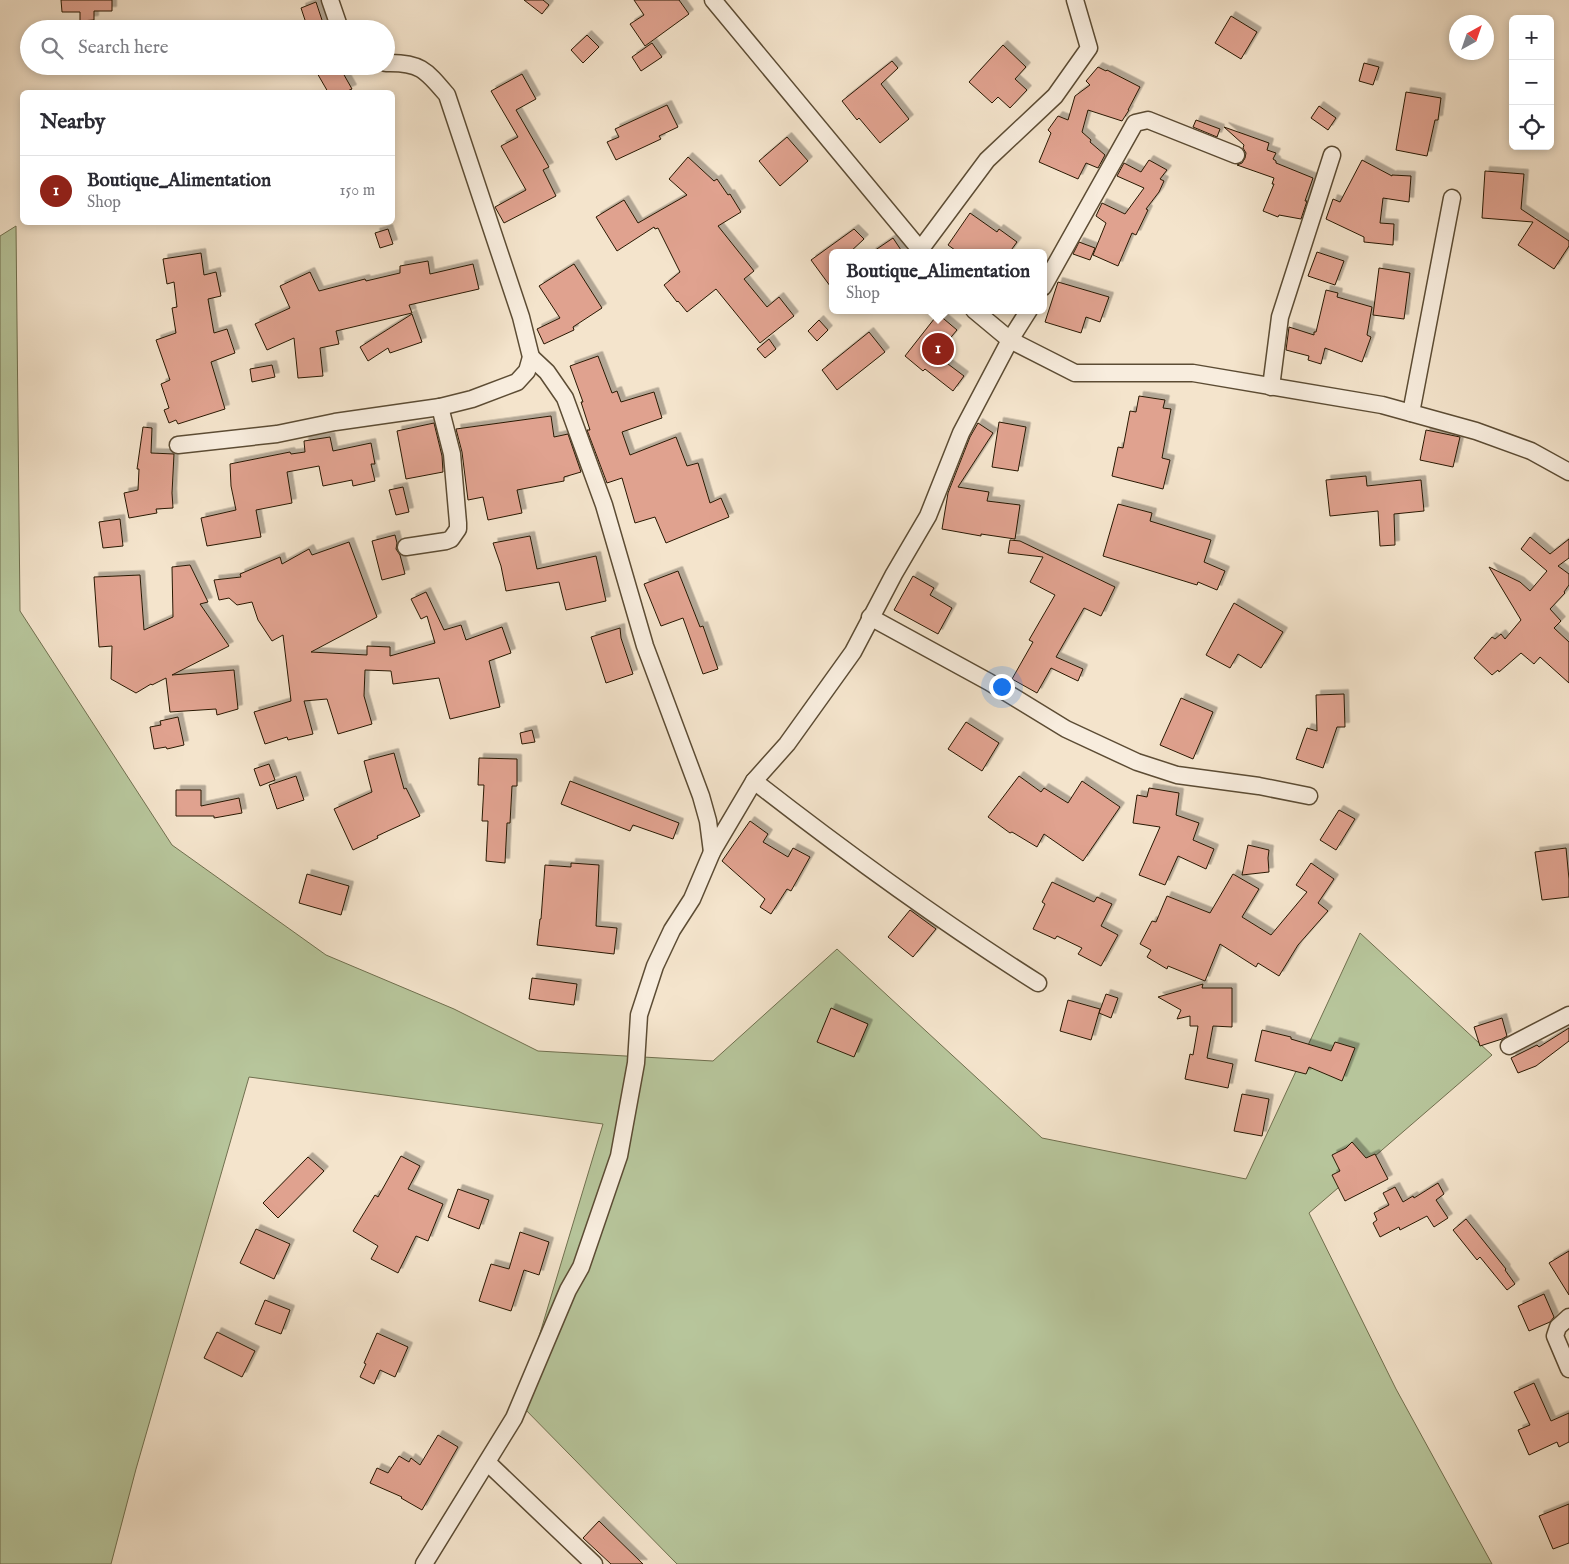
<!DOCTYPE html>
<html lang="en">
<head>
<meta charset="utf-8">
<style>
  :root { --surface:#fff; --page:#f7f7f7; --text:#2b2b33; --muted:#7c7c81; --line:#e1e1e2; --accent:#8f2418 }
  body { margin:0; font-family:"IM FELL English",serif; background:var(--page); color:var(--text) }
  .controls { position:absolute; right:15px; top:15px; display:grid; overflow:hidden; border-radius:8px; box-shadow:0 2px 8px #0003 }
  .controls button { width:45px; height:45px; display:grid; place-items:center; padding:0; border:0; border-bottom:1px solid var(--line); background:var(--surface); color:var(--text); font:25px sans-serif }
  .compass { position:absolute; left:1449px; top:15px; width:45px; height:45px; border-radius:50%; background:var(--surface); box-shadow:0 2px 8px #0003; rotate:40deg }
  .you { position:absolute; left:1001px; top:686px; width:18px; height:18px; margin:-12px; border:4px solid #fff; border-radius:50%; background:#1a73e8; box-shadow:0 0 0 8px #1a73e833 }
  .badge { display:grid; place-items:center; width:32px; height:32px; border-radius:50%; background:var(--accent); color:#fff; font-size:16px; font-weight:700 }
  .pin { position:absolute; translate:-50% -50%; border:2px solid #fff; box-shadow:0 1px 5px #0006 }
  .popup { position:absolute; left:829px; top:249px; width:218px; height:65px; box-sizing:border-box; display:grid; place-content:center; border-radius:8px; background:var(--surface); filter:drop-shadow(0 1px 4px #0005); font-size:16px; white-space:nowrap; color:var(--muted) }
  .popup b { font-size:19px; color:var(--text) }
  .popup::after { content:''; position:absolute; left:50%; top:100%; margin-left:-10px; border:10px solid transparent; border-top-color:var(--surface) }
  .list { margin:0; padding:0; list-style:none }
  h2 { display:flex; justify-content:space-between; align-items:center; height:65px; margin:0; padding:0 20px; font-size:21px }
  h2 small { font-size:16px; font-weight:400; color:var(--muted) }
  .list li { display:grid; grid-template-columns:32px 1fr auto; gap:15px; align-items:center; box-sizing:border-box; height:70px; padding:0 20px; border-top:1px solid var(--line) }
  .list b { display:block; font-size:19px; white-space:nowrap }
  .list p { margin:0; font-size:16px; white-space:nowrap; color:var(--muted) }
  .list em { font-size:16px; font-style:normal; color:var(--muted) }
  .icon { flex:none; width:28px; height:28px; fill:none; stroke:currentColor; stroke-width:2; stroke-linecap:round; stroke-linejoin:round }
  .map { position:relative; flex:none; width:1569px; height:1564px; overflow:hidden }
  .search { position:absolute; background:var(--surface); box-shadow:0 2px 8px #0003; left:20px; top:20px; width:375px; height:55px; display:flex; align-items:center; gap:12px; box-sizing:border-box; padding:0 18px; border-radius:28px; color:var(--muted); font-size:19px }
  .panel { position:absolute; background:var(--surface); box-shadow:0 2px 8px #0003; left:20px; top:90px; width:375px; height:135px; border-radius:8px }
  .map>svg:first-child { display:block }
  .green { fill:#b7c59b; stroke:#706f4e }
  .building { fill:#e0a28f; stroke:#291902; filter:url(#shadow) }
  .lines { fill:none; stroke-linecap:round; stroke-linejoin:round }
  .street-casing { stroke:#5c4c34; stroke-width:19 }
  .street { stroke:#f8edde; stroke-width:16 }
</style>
</head>
<body>
<div class="map">
<svg width="1569" height="1564" viewBox="0 0 1569 1564">
  <defs>
    <filter id="shadow"><feDropShadow dx="4.5" dy="-4.5" stdDeviation="0" flood-color="#0004"/></filter>
  </defs>
  <rect width="100%" height="100%" fill="#f4e4cc"/>
  <filter id="stains"><feTurbulence type="fractalNoise" baseFrequency=".004" numOctaves="4"/><feColorMatrix values="0 0 0 0 .2 0 0 0 0 .09 0 0 0 0 .02 0 0 0 .5 -.17"/></filter>
  <radialGradient id="worn" r=".72"><stop offset=".6" stop-color="#630" stop-opacity="0"/><stop offset="1" stop-color="#630" stop-opacity=".3"/></radialGradient>
  <path class="green" d="M16,226L20,611L172,845L326,955L454,1009L538,1051L713,1061L837,949L1042,1138L1246,1179L1360,933L1492,1055L1309,1213L1396,1389L1492,1564H677L519,1403L603,1124L249,1077L136,1469L111,1564H0V236Z"/>
  <g class="building">
    <path d="M61,0H112V11H94V20L80,21V12H62Z"/>
    <path d="M524,0H543L549,5L542,14Z"/>
    <path d="M634,0H679L689,14L645,46L630,24L644,15Z"/>
    <path d="M316,2L325,29H308L301,8Z"/>
    <path d="M1231,16L1257,32L1241,59L1215,43Z"/>
    <path d="M587,35L599,47L583,63L571,50Z"/>
    <path d="M652,43L662,57L641,71L632,57Z"/>
    <path d="M1003,45L1026,67L1015,79L1027,90L1010,108L998,97L992,103L969,82Z"/>
    <path d="M892,61L898,68L881,84L909,119L880,143L859,118L857,120L842,101Z"/>
    <path d="M1364,63L1379,67L1373,85L1359,81Z"/>
    <path d="M313,66H339L352,89L345,92H328Z"/>
    <path d="M1098,67L1106,71L1107,70L1140,87L1128,110H1129L1122,121L1088,110L1082,132L1091,140L1090,142L1105,155L1098,168L1086,163L1078,179L1039,162L1051,133L1048,130L1058,116L1068,120L1075,96L1090,85L1086,81Z"/>
    <path d="M522,74L536,99L516,110L549,167L543,170L556,196L504,223L495,207L526,190L501,146L518,137L491,91Z"/>
    <path d="M1406,92L1441,98L1438,120H1435L1427,156L1396,150Z"/>
    <path d="M667,105L678,127L659,136L661,139L616,160L607,142L619,137L615,129Z"/>
    <path d="M1319,106L1336,118L1328,130L1311,118Z"/>
    <path d="M1196,120L1220,129L1217,137L1193,127Z"/>
    <path d="M1224,127L1269,143L1267,150L1276,153L1273,159L1276,161V163L1313,178L1305,201H1307L1301,219L1279,215L1278,217L1263,211L1274,184H1272L1274,178L1237,165L1242,163L1245,158L1246,153L1243,148L1244,145Z"/>
    <path d="M787,137L808,161L780,186L759,161Z"/>
    <path d="M688,157L714,181L717,179L728,195L730,194L741,212L718,226L754,271L744,279L767,307L779,297L794,316L760,343L716,289L687,312L678,301L677,302L664,285L680,272L658,228L655,229L654,227L617,251L596,217L624,200L638,223L687,195L669,179Z"/>
    <path d="M1149,160L1167,170L1160,179L1164,181L1159,192L1146,209L1148,210L1136,235L1132,233L1118,266L1093,255L1106,223L1096,216L1102,203L1125,214L1144,188L1117,176L1124,163L1141,172Z"/>
    <path d="M1362,160L1392,176V175L1411,176L1409,202L1383,198L1380,223L1394,224L1393,245L1364,242V237L1326,219L1333,199L1340,202Z"/>
    <path d="M1485,171L1524,174L1521,209L1569,241V246L1554,269L1518,245L1533,222L1482,218Z"/>
    <path d="M970,213L997,232L999,229L1017,242L1009,253H959L948,245Z"/>
    <path d="M388,229L393,244L380,248L375,233Z"/>
    <path d="M854,229L864,239L849,253H833V290L811,260Z"/>
    <path d="M893,238L903,253H871Z"/>
    <path d="M1079,242L1095,248L1090,260L1073,254Z"/>
    <path d="M1317,252L1344,261L1335,285L1308,276Z"/>
    <path d="M201,253L204,275L216,272L221,296L208,299L214,333L227,329L235,353L211,362L225,409L178,424L176,420L169,423L164,410L169,408L161,384L170,380L156,340L176,333L172,308L177,307L174,282L167,284L163,259Z"/>
    <path d="M428,261L430,274L473,264L479,289L409,305L412,313L336,331L339,344L320,348L323,376L298,378L294,338L267,350L255,324L290,308L280,286L310,272L319,291L365,279L366,281L400,273V266Z"/>
    <path d="M574,264L602,308L573,327L574,330L544,344L537,329L560,318L539,286Z"/>
    <path d="M1379,268L1410,273L1404,319L1373,315Z"/>
    <path d="M1058,282L1109,297L1100,322L1086,317L1081,333L1045,322Z"/>
    <path d="M1326,290L1338,293L1337,297L1372,307L1367,335L1371,337L1362,362L1325,348L1321,364L1308,360L1309,356L1286,350L1289,327L1314,335V332H1316Z"/>
    <path d="M412,314L422,342L390,353L388,348L368,361L360,347Z"/>
    <path d="M938,314L957,330L936,355L964,376L953,391L925,369L923,371L905,356Z"/>
    <path d="M819,320L828,330L817,341L808,331Z"/>
    <path d="M869,332L885,352L837,390L822,370Z"/>
    <path d="M769,339L776,349L765,358L757,349Z"/>
    <path d="M598,356L612,393L617,391L621,402L654,392L662,418L622,432L630,455L676,437L687,466L698,463L710,503L721,498L729,517L666,543L655,517L635,523L622,478L607,483L587,430H590L581,402H583L570,366Z"/>
    <path d="M272,365L275,377L252,382L250,369Z"/>
    <path d="M1139,396L1165,400L1163,408L1171,409L1162,458L1170,460L1163,489L1112,476L1118,447L1123,448L1130,411L1136,412Z"/>
    <path d="M551,416L554,437L568,434L581,472L564,477V481L517,490L522,513L488,520L483,497L468,500L462,452L456,429Z"/>
    <path d="M999,422L1026,427L1018,471L992,467Z"/>
    <path d="M434,423L442,456L443,472L406,479L397,431Z"/>
    <path d="M978,423L993,433L958,487L989,492L987,501L1020,505L1015,539L981,534V536L942,529L948,493L970,437Z"/>
    <path d="M143,427L152,428L151,453L174,454L172,493L173,508L156,509L157,513L129,518L124,493L138,490L139,469H137Z"/>
    <path d="M1426,430L1460,437L1453,467L1420,460Z"/>
    <path d="M330,437L333,451L371,443L375,464H371L375,481L353,486L352,480L323,486L319,466L287,472L292,503L256,510L261,537L207,546L201,518L236,510L231,486L230,464L290,452L291,454L305,452L304,441Z"/>
    <path d="M1366,476L1367,486L1421,480L1424,511L1394,514L1395,545L1380,546L1378,511L1330,516L1326,480Z"/>
    <path d="M403,487L409,512L396,515L389,490Z"/>
    <path d="M1118,504L1152,513L1150,521L1211,540L1204,562L1225,571L1217,590L1198,582L1197,585L1103,556Z"/>
    <path d="M120,519L123,546L103,548L99,522Z"/>
    <path d="M395,535L397,543L396,549L400,555L405,574L382,580L372,541Z"/>
    <path d="M530,536L537,569L596,556L606,601L566,610L559,582L506,591L501,566L493,543Z"/>
    <path d="M1530,537L1550,554L1569,539V558L1558,566L1569,574V585L1564,592L1565,593L1550,609L1561,621L1554,628L1569,642V683L1540,657L1534,664L1521,653L1499,672L1498,670L1492,675L1474,658L1492,637L1495,639L1501,634L1505,639L1521,620L1489,567L1520,582L1530,591L1547,571L1521,549Z"/>
    <path d="M1010,540L1020,541L1115,587L1101,616L1084,608L1056,657L1083,669L1078,681L1051,668L1037,693L1012,679L1033,642L1029,640L1055,595L1030,582L1043,557L1008,553Z"/>
    <path d="M349,542L377,617L311,652L367,655V646L390,647V656L435,643L427,616L421,619L411,599L426,592L444,630L461,625L466,640L502,627L511,653L489,661L500,707L450,719L439,678L393,684L391,671L365,670L364,696L372,724L338,734L327,699L304,701L313,734L288,740L287,737L265,744L254,712L291,701L283,635L272,641L258,620L252,602L237,605L229,598L219,600L214,580L241,577L240,574L280,557L282,564L309,549L312,555Z"/>
    <path d="M190,565L208,602L200,604L229,646L172,675L234,670L238,709L217,715L216,709L170,712L166,678L152,685L151,684L136,693L111,679L112,646L99,647L94,577L140,575L144,630L173,617L172,567Z"/>
    <path d="M678,571L700,627L703,626L718,669L703,674L683,618L661,626L644,584Z"/>
    <path d="M913,576L934,588L930,595L952,608L938,634L894,610Z"/>
    <path d="M1234,603L1283,632L1261,668L1238,654L1230,668L1206,655Z"/>
    <path d="M620,628L621,638L633,674L606,683L591,637Z"/>
    <path d="M1344,694L1345,727H1337L1323,768L1296,759L1307,728L1317,731L1316,695Z"/>
    <path d="M1181,698L1213,712L1193,759L1160,745Z"/>
    <path d="M178,717L184,745L167,749L166,747L154,749L150,727L161,725L160,721Z"/>
    <path d="M966,722L999,743L982,771L948,749Z"/>
    <path d="M532,730L535,742L522,744L520,733Z"/>
    <path d="M394,753L404,789L406,788L420,816L377,836L378,838L353,850L334,809L372,792L364,761Z"/>
    <path d="M479,758L517,759V786H512L510,823H507L505,863L486,861L488,821H482L484,785H478Z"/>
    <path d="M269,764L275,780L260,786L254,769Z"/>
    <path d="M296,776L304,800L277,809L269,785Z"/>
    <path d="M1019,776L1041,792L1044,788L1068,803L1082,781L1120,807L1083,861L1044,834L1037,847L1012,832L1010,833L988,817Z"/>
    <path d="M570,781L679,823L673,839L633,825L630,831L561,804Z"/>
    <path d="M1149,788L1179,793L1176,815L1199,823L1193,840L1214,849L1206,869L1178,856L1165,885L1139,875L1160,827L1133,823L1137,795L1147,797Z"/>
    <path d="M176,790H201V806L239,798L242,813L214,818V816H176Z"/>
    <path d="M1339,810L1355,819L1336,850L1320,840Z"/>
    <path d="M750,821L768,834L763,842L788,857L793,848L810,857L791,891L787,889L771,914L760,907L765,899L722,861Z"/>
    <path d="M1248,845L1269,850L1268,858L1269,872L1242,875Z"/>
    <path d="M1566,848L1569,879V897L1542,900L1535,852Z"/>
    <path d="M571,863L599,865L596,926L617,928L614,954L537,945L540,919H541L545,865L571,867Z"/>
    <path d="M1311,863L1334,879L1318,903L1328,911L1298,945L1279,976L1258,963L1256,967L1220,944L1205,981L1168,966L1167,969L1147,957L1151,950L1140,944L1152,921L1156,922L1167,896L1210,913L1233,874L1259,889L1242,917L1271,935L1307,892L1296,885Z"/>
    <path d="M307,874L349,886L341,915L299,903Z"/>
    <path d="M1052,882L1094,902L1097,897L1112,904L1101,926L1118,935L1101,966L1078,954L1082,948L1057,936L1055,939L1033,929L1045,904L1042,902Z"/>
    <path d="M910,910L936,929L913,957L888,937Z"/>
    <path d="M532,978L577,984L574,1005L529,999Z"/>
    <path d="M1203,984L1202,988H1232V1027L1213,1026L1207,1058L1233,1064L1228,1088L1185,1079L1190,1054L1193,1055L1198,1026H1190V1016L1177,1019L1181,1010L1158,997Z"/>
    <path d="M1106,994L1118,998L1111,1018L1099,1013Z"/>
    <path d="M1068,1000L1100,1009L1091,1040L1060,1031Z"/>
    <path d="M831,1008L868,1024L854,1057L817,1042Z"/>
    <path d="M1502,1018L1507,1036L1502,1039L1480,1046L1474,1027Z"/>
    <path d="M1569,1028V1041L1536,1066L1518,1073L1511,1058L1537,1045L1539,1047Z"/>
    <path d="M1262,1030L1291,1037V1039L1331,1051L1335,1042L1355,1048L1342,1081L1309,1067L1306,1074L1255,1061Z"/>
    <path d="M1242,1094L1269,1099L1262,1136L1234,1131Z"/>
    <path d="M1352,1142L1366,1158L1375,1154L1388,1179L1345,1201L1332,1175L1340,1171L1332,1155L1346,1148Z"/>
    <path d="M401,1156L420,1166L408,1189L443,1204L428,1241L416,1236L398,1273L371,1259L378,1246L353,1231L375,1195L378,1197Z"/>
    <path d="M308,1157L324,1171L278,1218L263,1203Z"/>
    <path d="M1438,1183L1444,1194L1436,1200L1448,1218L1434,1227L1427,1216L1400,1230L1399,1227L1380,1237L1373,1223L1377,1220L1374,1213L1389,1205L1383,1193L1395,1187L1403,1202L1413,1196L1414,1198Z"/>
    <path d="M458,1189L489,1200L479,1229L448,1217Z"/>
    <path d="M1466,1219L1506,1269L1505,1270L1515,1284L1507,1290L1480,1257L1477,1260L1453,1230Z"/>
    <path d="M256,1229L290,1244L274,1279L240,1263Z"/>
    <path d="M520,1232L549,1242L539,1275L524,1270L511,1311L479,1301L491,1264L509,1269Z"/>
    <path d="M1569,1251V1295L1549,1263Z"/>
    <path d="M1544,1294L1554,1317L1550,1322L1529,1331L1518,1306Z"/>
    <path d="M265,1300L290,1310L281,1334L255,1324Z"/>
    <path d="M217,1332L255,1351L242,1377L204,1358Z"/>
    <path d="M377,1333L408,1347L395,1377L380,1370L374,1384L360,1377L366,1364L364,1363Z"/>
    <path d="M1534,1383L1551,1421L1569,1413V1442L1559,1447L1557,1442L1529,1455L1518,1430L1530,1425L1514,1392Z"/>
    <path d="M438,1435L458,1447L422,1510L401,1498L402,1497L370,1483L377,1468L388,1473L399,1456L409,1462L411,1458L420,1465Z"/>
    <path d="M1569,1504V1543L1553,1549L1539,1516Z"/>
    <path d="M599,1521L643,1564H611L583,1538Z"/>
  </g>
  <g class="lines">
    <defs>
      <g id="street">
        <path d="M330,0L340,29"/>
        <path d="M713,0L923,253"/>
        <path d="M920,250L987,160L1055,96L1089,48L1075,0"/>
        <path d="M1043,287L1135,123L1148,120L1236,155"/>
        <path d="M974,310L1010,340L1075,373H1193L1382,405L1476,431L1531,451L1569,472"/>
        <path d="M531,357L547,372L565,398L604,505L645,646L701,796L708,821L712,852"/>
        <path d="M1271,387L1280,317L1332,155"/>
        <path d="M1411,413L1452,198"/>
        <path d="M178,445L277,434L335,422L440,407L472,399L517,382L527,371L531,357L521,317L447,95C426,70 420,62 386,63"/>
        <path d="M406,547L446,541L451,539L458,529V523L452,454L440,407"/>
        <path d="M870,617L989,682L1066,729L1137,762L1177,775L1259,786L1309,796"/>
        <path d="M754,781C845,852 940,921 1038,983"/>
        <path d="M1509,1046L1569,1015"/>
        <path d="M1569,1317L1558,1327L1555,1336L1569,1369"/>
        <path d="M488,1463L594,1564"/>
        <path d="M424,1564L514,1418L568,1290L581,1267L619,1156L636,1063L639,1015L655,966L672,930L692,899L712,852L754,781L787,744L853,652L894,574L928,516L961,433L1010,340L1029,310"/>
      </g>
    </defs>
    <use href="#street" class="street-casing"/>
    <use href="#street" class="street"/>
  </g>
  <rect width="100%" height="100%" filter="url(#stains)"/>
  <rect width="100%" height="100%" fill="url(#worn)"/>
</svg>
<div class="controls">
<button>+</button>
<button>−</button>
<button><svg class="icon" aria-label="locate" viewBox="0 0 24 24"><circle cx="12" cy="12" r="6"/><path d="M12 2v4M12 18v4M2 12h4M18 12h4"/></svg></button>
</div>
<svg class="compass" viewBox="-18 -18 36 36"><path d="M0-13l5 13h-10z" fill="#e53935"/><path d="M0 13l5-13h-10z" fill="#7c7c81"/></svg>
<div class="you"></div>
<div class="pin badge" style="left:938px;top:349px">1</div>
<div class="popup"><b>Boutique_Alimentation</b>Shop</div>
<div class="search"><svg class="icon" aria-label="search" viewBox="0 0 24 24"><circle cx="10" cy="10" r="6"/><path d="M15 15l6 6"/></svg>Search here</div>
<section class="panel">
<h2>Nearby<small></small></h2>
<ul class="list">
<li><span class="badge">1</span><div><b>Boutique_Alimentation</b><p>Shop</p></div><em>150 m</em></li>
</ul>
</section>
</div>
</body>
</html>
